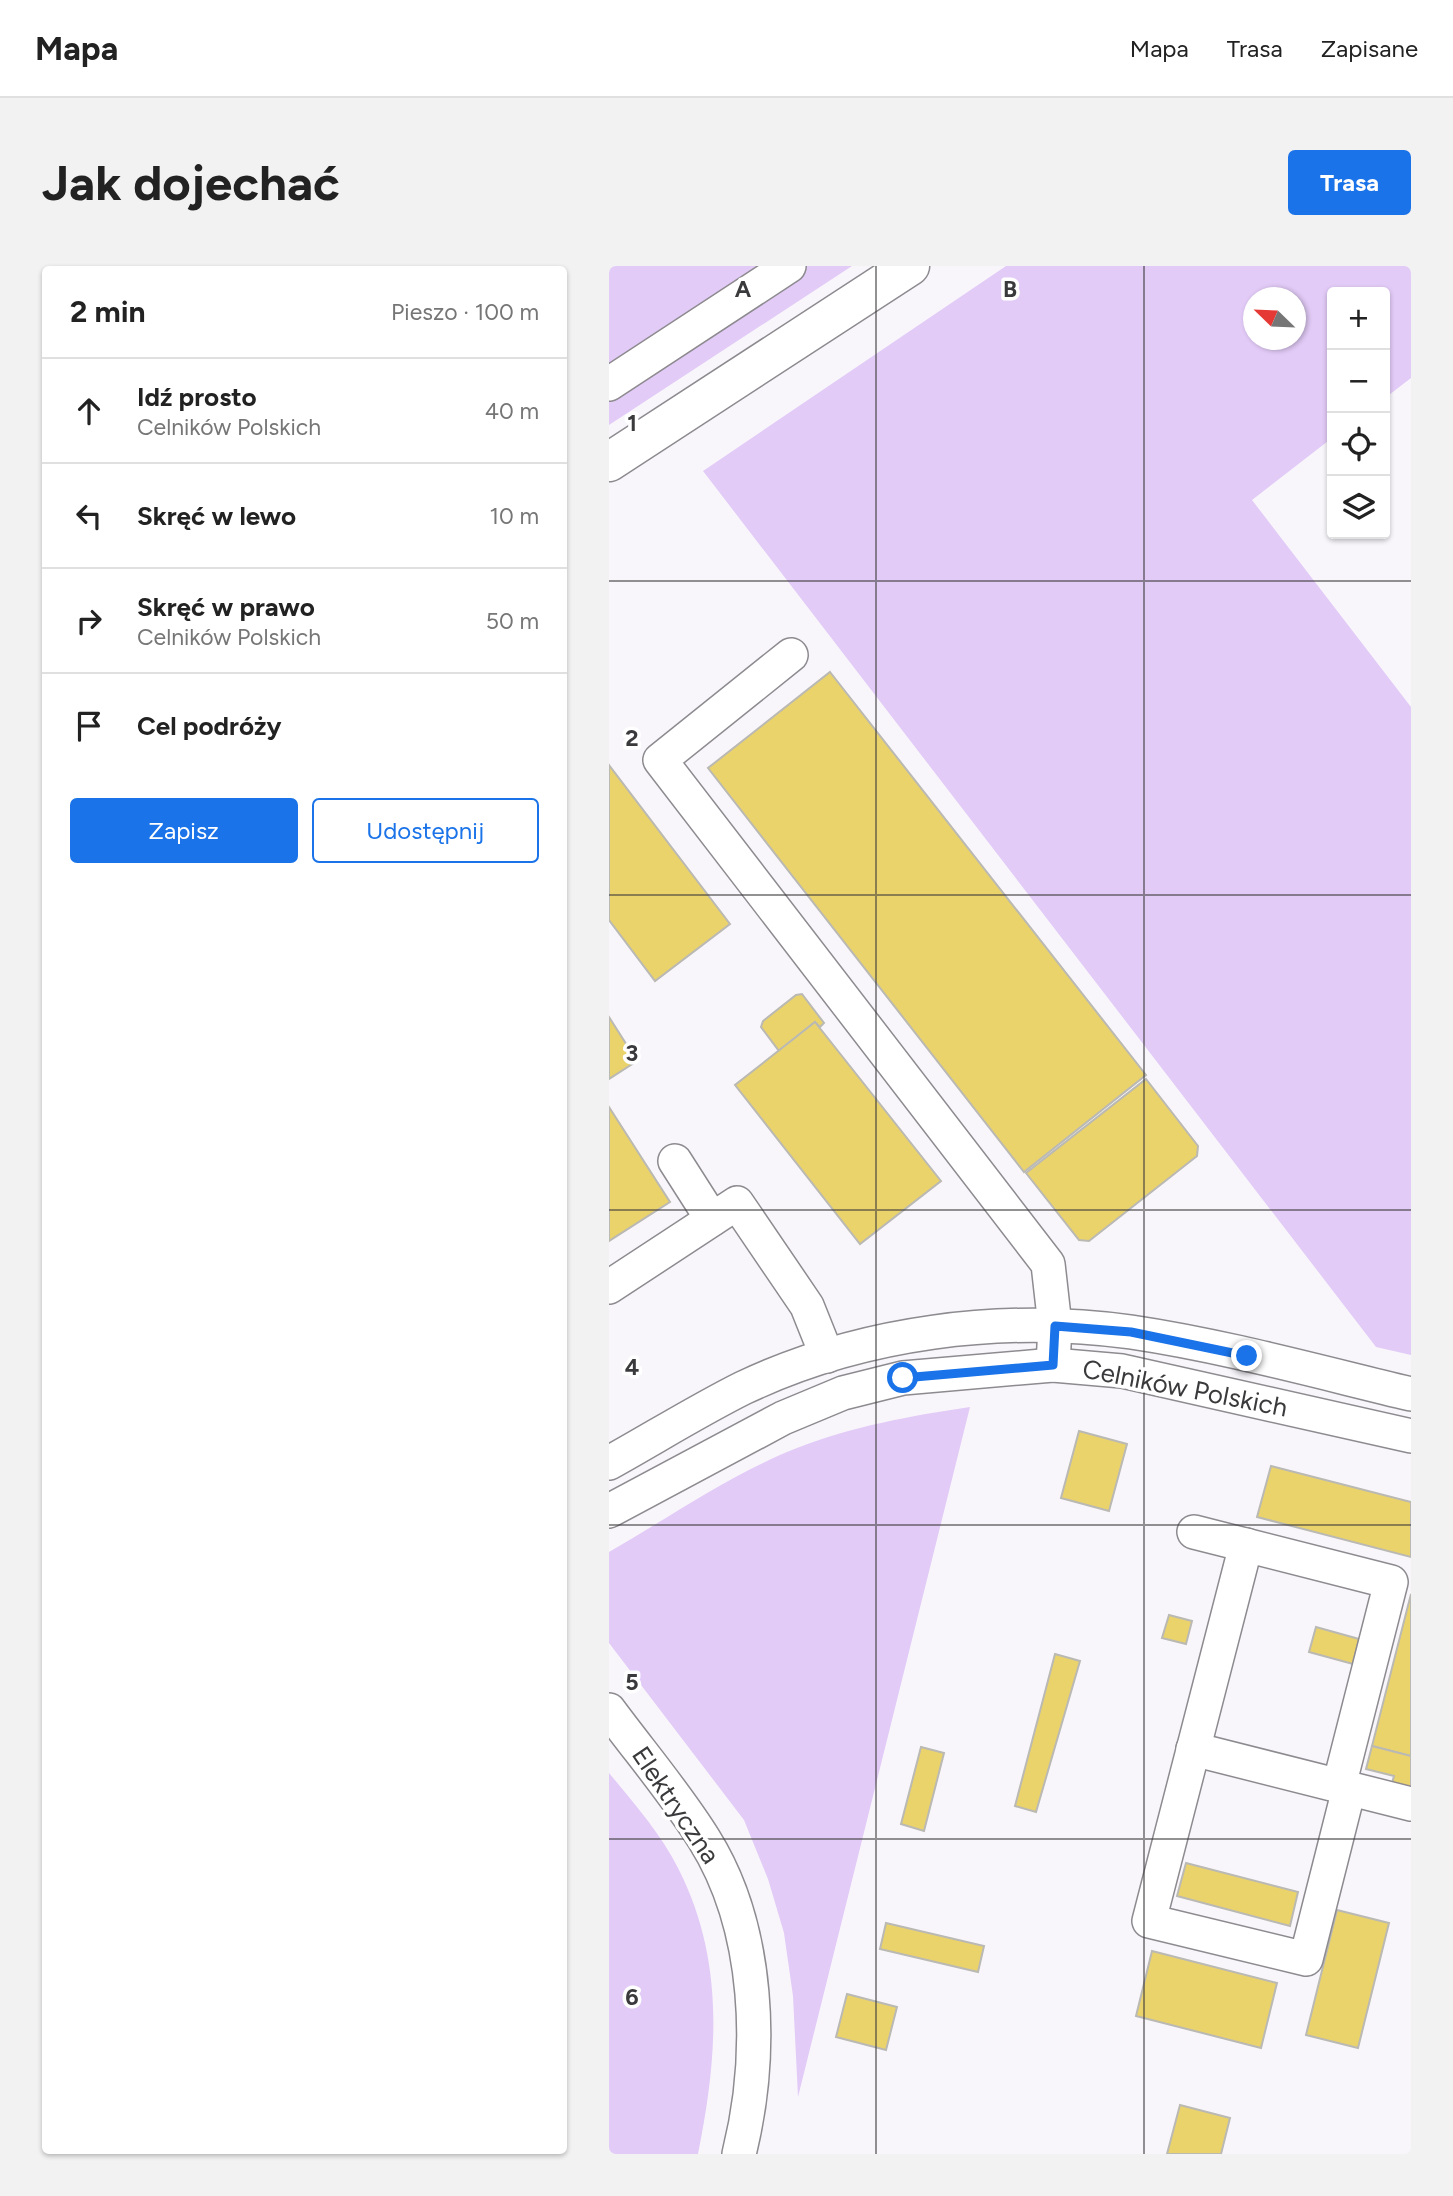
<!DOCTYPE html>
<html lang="pl">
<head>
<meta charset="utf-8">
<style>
  :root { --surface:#fff; --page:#f2f2f2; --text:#222; --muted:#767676; --line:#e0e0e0; --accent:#1a73e8 }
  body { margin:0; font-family:Figtree,sans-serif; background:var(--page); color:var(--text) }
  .controls { position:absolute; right:21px; top:21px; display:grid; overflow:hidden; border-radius:7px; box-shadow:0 2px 5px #0004 }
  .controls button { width:63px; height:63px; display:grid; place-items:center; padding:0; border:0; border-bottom:2px solid var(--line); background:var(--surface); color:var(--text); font:35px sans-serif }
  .compass { position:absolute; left:634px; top:21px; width:63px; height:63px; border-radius:50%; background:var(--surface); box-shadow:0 2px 5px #0004; rotate:293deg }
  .stop { position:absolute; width:21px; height:21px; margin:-16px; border:5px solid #1a73e8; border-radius:50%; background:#fff }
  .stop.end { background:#1a73e8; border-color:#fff; box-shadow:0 2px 7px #0008 }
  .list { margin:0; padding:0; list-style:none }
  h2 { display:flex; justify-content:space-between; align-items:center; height:91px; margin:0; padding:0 28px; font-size:30px }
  h2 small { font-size:23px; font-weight:400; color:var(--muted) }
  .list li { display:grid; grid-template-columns:46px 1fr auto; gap:21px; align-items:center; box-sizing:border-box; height:105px; padding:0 28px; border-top:2px solid var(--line) }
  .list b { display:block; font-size:26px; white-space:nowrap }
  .list p { margin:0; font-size:23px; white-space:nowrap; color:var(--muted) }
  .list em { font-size:23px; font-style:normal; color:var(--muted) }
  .actions { display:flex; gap:14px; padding:21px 28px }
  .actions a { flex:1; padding:16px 0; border:2px solid var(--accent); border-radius:7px; text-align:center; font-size:24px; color:var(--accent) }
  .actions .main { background:var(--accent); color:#fff }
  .icon { flex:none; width:38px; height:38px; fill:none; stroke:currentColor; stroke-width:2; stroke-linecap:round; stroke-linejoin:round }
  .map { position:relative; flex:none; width:802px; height:1888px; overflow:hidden; border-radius:7px }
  header { display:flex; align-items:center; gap:42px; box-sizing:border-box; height:98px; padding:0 35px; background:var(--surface); border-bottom:2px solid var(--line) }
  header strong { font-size:33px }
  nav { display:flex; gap:38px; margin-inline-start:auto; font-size:24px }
  .intro { display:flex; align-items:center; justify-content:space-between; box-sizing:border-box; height:168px; padding:0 42px }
  h1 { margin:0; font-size:49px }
  .button { padding:18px 32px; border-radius:7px; background:var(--accent); color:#fff; font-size:24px; font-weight:700 }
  main { display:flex; gap:42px; padding:0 42px }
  aside { flex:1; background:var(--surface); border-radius:7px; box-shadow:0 2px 5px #0004 }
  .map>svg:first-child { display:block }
  .green { fill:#e2cbf7; fill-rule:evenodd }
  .building { fill:#ebd36c; stroke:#bab9b3; stroke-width:2 }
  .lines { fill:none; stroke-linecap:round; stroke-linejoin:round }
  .minor-casing { stroke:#8e8b90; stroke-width:36 }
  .highway-casing { stroke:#8e8b90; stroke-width:41 }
  .minor { stroke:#fff; stroke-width:33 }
  .highway { stroke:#fff; stroke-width:38 }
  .route { stroke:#1a73e8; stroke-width:9 }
  .grid { fill:none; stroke:#3a393b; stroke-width:2; stroke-opacity:0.55 }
  .labels { text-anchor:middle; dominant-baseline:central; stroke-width:7; stroke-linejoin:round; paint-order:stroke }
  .street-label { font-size:26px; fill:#3a393b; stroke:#fff }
  .grid-label { font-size:23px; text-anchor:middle; font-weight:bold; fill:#3a393b; stroke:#fff; stroke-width:7; stroke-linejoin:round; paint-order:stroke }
</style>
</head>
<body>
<header>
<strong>Mapa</strong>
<nav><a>Mapa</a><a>Trasa</a><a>Zapisane</a></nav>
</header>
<div class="intro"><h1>Jak dojechać</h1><a class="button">Trasa</a></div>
<main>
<aside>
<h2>2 min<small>Pieszo · 100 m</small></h2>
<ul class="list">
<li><svg class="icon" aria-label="ahead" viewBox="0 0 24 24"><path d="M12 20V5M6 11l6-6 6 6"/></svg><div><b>Idź prosto</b><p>Celników Polskich</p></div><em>40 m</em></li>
<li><svg class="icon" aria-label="left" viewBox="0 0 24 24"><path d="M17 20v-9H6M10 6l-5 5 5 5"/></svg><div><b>Skręć w lewo</b></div><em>10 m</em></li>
<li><svg class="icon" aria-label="right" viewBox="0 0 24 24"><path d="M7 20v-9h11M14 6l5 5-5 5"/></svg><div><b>Skręć w prawo</b><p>Celników Polskich</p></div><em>50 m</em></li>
<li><svg class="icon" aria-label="arrive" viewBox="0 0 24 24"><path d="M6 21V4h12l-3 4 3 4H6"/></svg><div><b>Cel podróży</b></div></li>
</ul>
<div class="actions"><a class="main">Zapisz</a><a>Udostępnij</a></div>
</aside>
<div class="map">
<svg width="802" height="1888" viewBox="0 0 802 1888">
  <rect width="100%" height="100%" fill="#f8f6fb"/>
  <g class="green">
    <path d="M0,0H243L0,159Z"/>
    <path d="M397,0H802V112L776,132V26H723V172L643,234L802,441V1089L767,1081L94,205ZM645,32H687V74H645Z"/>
    <path d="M361,1141L189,1831L184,1730L175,1667L159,1613L135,1554L0,1377V1286C61,1251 122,1208 188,1182C245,1160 301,1150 361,1141Z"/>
    <path d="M0,1507C24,1536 52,1568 69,1602C116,1694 109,1789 89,1888H0Z"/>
  </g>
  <g class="building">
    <path d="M221,406L537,809L415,906L99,502Z"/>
    <path d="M0,499L121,658L46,715L0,654Z"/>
    <path d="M193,728L215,757L211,761L206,756L170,785L152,761L154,755L187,729Z"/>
    <path d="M0,751L28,795L0,813Z"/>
    <path d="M206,756L332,915L251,978L126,819Z"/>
    <path d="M537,813L589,880L588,890L480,975L470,974L417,907Z"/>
    <path d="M0,841L61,936L0,975Z"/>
    <path d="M470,1165L518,1178L500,1245L452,1232Z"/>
    <path d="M662,1200L802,1236V1291L648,1251Z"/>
    <path d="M802,1328V1490L763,1480Z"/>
    <path d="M560,1349L583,1355L577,1378L553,1372Z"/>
    <path d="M707,1361L750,1373L744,1398L700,1386Z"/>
    <path d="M446,1388L471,1395L427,1546L406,1540Z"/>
    <path d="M763,1480L802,1490V1521L783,1517L785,1510L757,1503Z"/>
    <path d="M312,1481L335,1487L315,1565L292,1558Z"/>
    <path d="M577,1597L689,1626L681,1660L568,1630Z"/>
    <path d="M728,1644L780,1657L749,1782L697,1769Z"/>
    <path d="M277,1657L375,1680L369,1706L271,1683Z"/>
    <path d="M543,1685L668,1717L652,1782L527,1750Z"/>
    <path d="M238,1728L288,1741L277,1784L227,1771Z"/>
    <path d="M571,1839L621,1852L612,1888H558Z"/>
  </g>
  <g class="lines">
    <defs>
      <g id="minor">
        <path d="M0,118L180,0"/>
        <path d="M182,389L51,494L439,998L446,1060L444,1099"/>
        <path d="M66,895L103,953"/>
        <path d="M0,1021L128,937L198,1040L218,1090"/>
        <path d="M0,1197C45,1172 88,1145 134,1122C252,1066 393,1048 522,1066C616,1080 710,1106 802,1128"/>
        <path d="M0,1245L174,1152L234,1127L294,1112L444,1099L513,1105L802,1170"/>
        <path d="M585,1266L782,1316L730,1520"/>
        <path d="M637,1279L540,1655L697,1693L740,1523"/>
        <path d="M0,1444C31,1486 67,1528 95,1573C151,1662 155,1788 130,1888"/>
        <path d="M584,1483L802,1538"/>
      </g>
      <path id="highway" d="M0,196L301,0"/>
    </defs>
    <use href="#minor" class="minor-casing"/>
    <use href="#highway" class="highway-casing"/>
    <use href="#minor" class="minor"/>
    <use href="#highway" class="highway"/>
  </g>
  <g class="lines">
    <path class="route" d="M294,1112L444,1099L446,1060L522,1066L638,1090"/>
  </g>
  <path class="grid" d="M267,0V1888M535,0V1888M0,315H802M0,629H802M0,944H802M0,1259H802M0,1573H802"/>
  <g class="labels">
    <g class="street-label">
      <text transform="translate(576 1122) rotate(11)">Celników Polskich</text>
      <text transform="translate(67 1539) rotate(56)">Elektryczna</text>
    </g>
  </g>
  <g class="grid-label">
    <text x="134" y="31">A</text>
    <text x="401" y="31">B</text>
    <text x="23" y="165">1</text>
    <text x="23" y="480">2</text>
    <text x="23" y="795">3</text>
    <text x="23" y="1109">4</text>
    <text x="23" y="1424">5</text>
    <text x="23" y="1739">6</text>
  </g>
</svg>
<div class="controls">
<button>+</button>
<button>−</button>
<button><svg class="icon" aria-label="locate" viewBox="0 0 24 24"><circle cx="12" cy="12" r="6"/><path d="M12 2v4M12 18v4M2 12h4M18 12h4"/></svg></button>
<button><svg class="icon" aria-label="layers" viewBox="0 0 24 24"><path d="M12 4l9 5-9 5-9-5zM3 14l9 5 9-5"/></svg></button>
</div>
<svg class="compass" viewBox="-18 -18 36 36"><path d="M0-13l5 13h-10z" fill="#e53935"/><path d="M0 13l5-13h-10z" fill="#767676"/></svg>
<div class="stop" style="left:294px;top:1112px"></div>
<div class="stop end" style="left:638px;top:1090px"></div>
</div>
</main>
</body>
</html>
